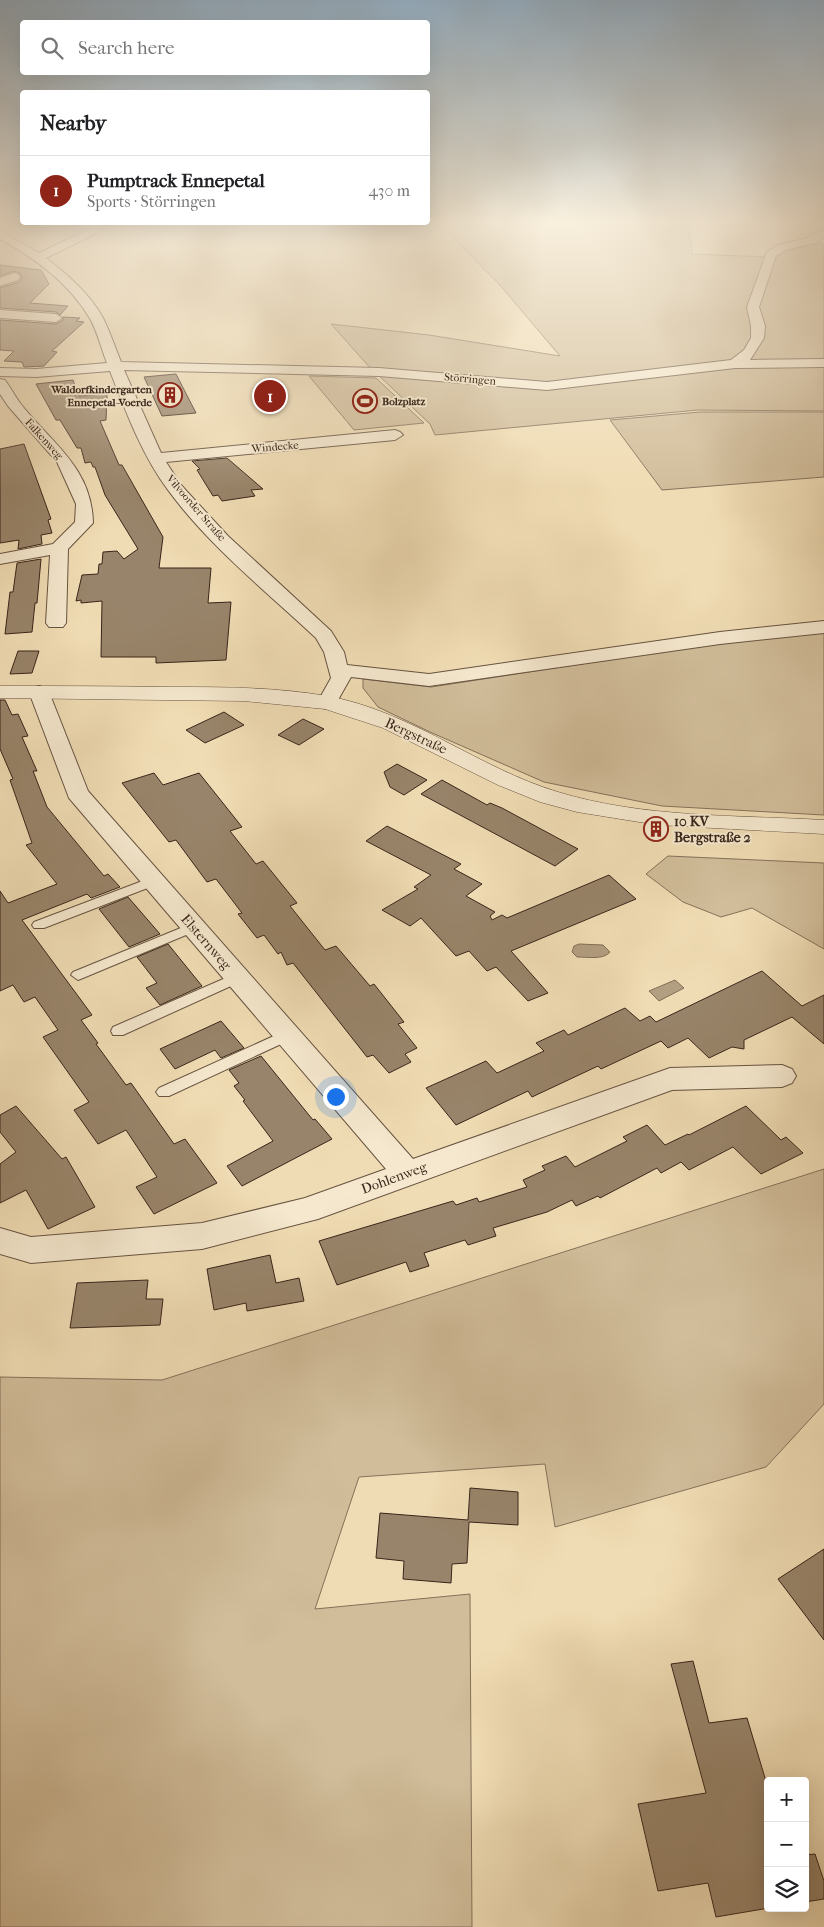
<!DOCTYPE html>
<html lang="en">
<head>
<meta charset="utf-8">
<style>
  :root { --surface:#fff; --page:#f2f2f2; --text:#202124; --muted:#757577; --line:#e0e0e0; --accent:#8f2418 }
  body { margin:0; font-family:"IM FELL French Canon",serif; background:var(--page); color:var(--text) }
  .controls { position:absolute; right:15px; bottom:15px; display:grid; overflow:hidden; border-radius:5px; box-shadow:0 5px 20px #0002 }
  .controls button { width:45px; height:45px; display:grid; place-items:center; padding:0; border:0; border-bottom:1px solid var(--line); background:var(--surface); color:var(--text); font:25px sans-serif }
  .you { position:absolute; left:335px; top:1096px; width:18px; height:18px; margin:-12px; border:4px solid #fff; border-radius:50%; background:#1a73e8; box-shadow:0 0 0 8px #1a73e833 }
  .badge { display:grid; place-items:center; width:32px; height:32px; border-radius:50%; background:var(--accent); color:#fff; font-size:16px; font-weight:700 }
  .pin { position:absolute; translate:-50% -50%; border:2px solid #fff; box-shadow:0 1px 5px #0006 }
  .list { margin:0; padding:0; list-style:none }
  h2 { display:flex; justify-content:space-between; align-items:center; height:65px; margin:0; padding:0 20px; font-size:21px }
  h2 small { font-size:16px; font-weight:400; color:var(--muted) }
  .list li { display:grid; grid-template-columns:32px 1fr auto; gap:15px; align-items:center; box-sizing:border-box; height:70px; padding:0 20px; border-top:1px solid var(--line) }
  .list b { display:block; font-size:19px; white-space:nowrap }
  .list p { margin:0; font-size:16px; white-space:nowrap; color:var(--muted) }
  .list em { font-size:16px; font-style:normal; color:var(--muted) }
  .icon { flex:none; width:28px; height:28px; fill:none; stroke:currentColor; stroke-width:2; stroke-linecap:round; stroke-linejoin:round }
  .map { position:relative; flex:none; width:824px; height:1927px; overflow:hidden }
  .search { position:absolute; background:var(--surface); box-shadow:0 5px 20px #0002; left:20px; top:20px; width:410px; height:55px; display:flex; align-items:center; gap:12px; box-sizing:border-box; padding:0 18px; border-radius:5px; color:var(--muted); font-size:19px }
  .panel { position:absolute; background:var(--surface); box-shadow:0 5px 20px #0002; left:20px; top:90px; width:410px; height:135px; border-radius:5px }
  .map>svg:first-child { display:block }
  .green { fill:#d1bd9a; stroke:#85715a }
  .water { fill:#b29e80; stroke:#826e57 }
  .building { fill:#98846a; stroke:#39251a }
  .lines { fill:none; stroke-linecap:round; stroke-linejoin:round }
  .service-casing { stroke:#675340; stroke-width:2 }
  .minor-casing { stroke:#675340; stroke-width:2 }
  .tertiary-casing { stroke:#675340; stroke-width:1 }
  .service { fill:#f5e8ce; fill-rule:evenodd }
  .minor { fill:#f5e8ce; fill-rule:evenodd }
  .tertiary { fill:#f5e8ce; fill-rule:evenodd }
  .labels { text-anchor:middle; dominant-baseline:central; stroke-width:4; stroke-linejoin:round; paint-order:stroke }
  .far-street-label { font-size:11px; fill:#39251a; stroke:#f5e8ce }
  .far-poi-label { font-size:11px; font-weight:bold; fill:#39251a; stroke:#f5e8ce; text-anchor:end }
  .street-label { font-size:14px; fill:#39251a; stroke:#f5e8ce }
  .poi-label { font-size:14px; font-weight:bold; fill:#39251a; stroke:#f5e8ce; text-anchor:start }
</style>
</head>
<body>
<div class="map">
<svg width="824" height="1927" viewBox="0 0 824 1927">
  <rect width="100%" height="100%" fill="#f0dcb4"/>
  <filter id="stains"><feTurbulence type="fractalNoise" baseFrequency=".004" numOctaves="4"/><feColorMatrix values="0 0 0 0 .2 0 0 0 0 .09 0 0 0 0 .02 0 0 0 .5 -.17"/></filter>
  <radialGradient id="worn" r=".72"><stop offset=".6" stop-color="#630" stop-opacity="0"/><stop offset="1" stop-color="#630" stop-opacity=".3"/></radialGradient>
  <g class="green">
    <path d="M441,222H805L800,225L748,222V227L691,225L689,228L692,254L768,257L750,349L733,362L573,384L373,371L331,324L429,335L560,356L499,284L456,241Z"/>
    <path d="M799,244H824V411L698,410L435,435L430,424L375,372L548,387L740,363L749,358L756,314L774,254Z"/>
    <path d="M309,376L376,378L424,423L354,430Z"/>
    <path d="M277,386L284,404L264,406L257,388Z"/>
    <path d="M700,412H824V477L662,490L610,420Z"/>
    <path d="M824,633V815L662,806L544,782L430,732L378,707L363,688V679L431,687L725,642Z"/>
    <path d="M668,856L824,863V949L752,908L721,917L683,902L646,874Z"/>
    <path d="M824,1169V1404L766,1467L555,1527L545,1464L359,1477L315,1609L470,1594L472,1927H0V1377L162,1380Z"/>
  </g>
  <g class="water">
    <path d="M579,944L603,945L610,952C604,960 587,957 577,957L572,952L574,946Z"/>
    <path d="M675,980L684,988L659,1001L649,991Z"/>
  </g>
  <g class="building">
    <path d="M0,265L41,270L49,284L30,303L68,306L60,315L56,312L0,308V288L19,282L22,278L20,273L14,271L0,276Z"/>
    <path d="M63,317L80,318L76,321L84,322L52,351L57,352L44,366L24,367L22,362L4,361L14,351L0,350V320L56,324L63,320Z"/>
    <path d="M176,374L196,413L162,416L144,377Z"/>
    <path d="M73,380L79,396L107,394L106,420L100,421L119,465H122L163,537L159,568H211L208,603L231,602L226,660L156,663V657H101L102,601L81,603V600L76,601L82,575L98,574L99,564H102L103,552L117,551L124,559L138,549L105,495L95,467H93L91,462L85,463L81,448H77L60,420H56L36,384Z"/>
    <path d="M24,444L51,519L48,520L52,533L41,535L42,544L18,549L19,540L0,543V449Z"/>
    <path d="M227,458L263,489L251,490L255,496L222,501L218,495L213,496L197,470L200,469L192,461Z"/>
    <path d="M41,559L37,603H35L32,632L5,634L10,592H13L17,563Z"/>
    <path d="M18,651H39L32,673L10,674Z"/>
    <path d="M0,700H5L12,715L18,714L28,736L22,737L37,771H33L47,807L104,876L108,874L120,887L91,898L87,894L22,920L92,1015L81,1020L98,1043L96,1044L126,1085L131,1083L174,1144L185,1139L217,1183L154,1214L136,1187L157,1177L126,1130L98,1144L74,1110L89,1102L43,1037L58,1030L35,997L24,1002L13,985L0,991V891L8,903L57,884L26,845L32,843L10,780L13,779L0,749Z"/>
    <path d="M224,712L244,725L205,743L186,730Z"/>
    <path d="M303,719L324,729L299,745L278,735Z"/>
    <path d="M397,764L427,780L404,795L390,787L384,772Z"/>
    <path d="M154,773L163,785L199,773L242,827L230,831L256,864L263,861L297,903L290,906L325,950L336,946L370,986L374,984L404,1022L398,1024L417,1048L405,1054L411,1062L389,1073L373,1055L367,1057L293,963L287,965L281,952L278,954L264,935L257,938L238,914L242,913L216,879L207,882L176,840L169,842L122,783Z"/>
    <path d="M442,780L487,805L490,803L502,808L578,849L555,866L421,794Z"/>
    <path d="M387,826L461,864L454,869L482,884L466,896L495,912L490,916L492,920L502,915L507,918L609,875L636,899L511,951L548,993L528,1001L496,967L487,971L469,951L456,956L421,918L410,926L382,910L418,889L414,887L431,875L366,841Z"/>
    <path d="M128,897L160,934L129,947L99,909Z"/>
    <path d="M168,944L202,986L160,1005L146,988L157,983L137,957Z"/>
    <path d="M762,971L802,1006L824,995V1044L792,1017L744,1040V1049L732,1047L709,1058L688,1038L668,1048L661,1041L601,1069L598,1066L532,1097L528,1091L456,1125L426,1088L486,1061L497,1073L544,1051L536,1043L564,1030L568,1035L625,1008L640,1021L650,1016L656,1022Z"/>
    <path d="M221,1021L244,1048L221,1058L215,1050L175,1069L160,1049Z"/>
    <path d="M261,1056L313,1120L315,1119L332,1139L242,1186L227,1166L273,1141L243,1101L245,1100L234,1086L239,1083L229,1070Z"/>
    <path d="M16,1106L62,1159L66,1157L95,1207L48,1229L26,1190L0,1203V1164L16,1152L0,1132V1115Z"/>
    <path d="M746,1106L781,1140L786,1137L803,1153L761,1174L733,1147L689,1170L681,1162L661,1173L657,1168L600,1198L598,1196L576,1206L572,1200L547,1212L493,1228L496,1236L468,1245L465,1240L424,1253L429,1266L410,1272L406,1262L337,1285L319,1241L453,1201L456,1205L477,1198L479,1202L527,1187L523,1180L545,1170L542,1166L566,1156L575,1167L627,1141L623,1137L647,1125L665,1145L688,1134L689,1135Z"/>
    <path d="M270,1255L276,1283L299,1278L304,1301L247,1311L246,1303L214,1310L207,1269Z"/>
    <path d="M148,1280L146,1299H163L160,1325L70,1328L77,1283Z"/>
    <path d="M470,1488L518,1492V1525L469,1522L467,1563L452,1564L451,1583L403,1579L404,1561L376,1558L380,1513L468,1520Z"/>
    <path d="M824,1549V1640L778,1579Z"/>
    <path d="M693,1661L709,1723L747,1718L768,1788L769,1908L716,1917L708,1883L658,1891L638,1804L706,1793L671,1664Z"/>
    <path d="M815,1854L824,1881V1899L805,1902V1855Z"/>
  </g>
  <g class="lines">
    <defs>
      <g id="service">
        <path d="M153,877L159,881L158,884L44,928H34L32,925L34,922Z"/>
        <path d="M193,923L200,927L198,930L83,978L78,980L71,975L73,972Z"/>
        <path d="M237,973L242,975L244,978L242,981L123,1035H113L111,1031L113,1027Z"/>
        <path d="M287,1030L292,1031L294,1035L292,1039L169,1096H159L156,1092L159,1088Z"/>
      </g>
      <g id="minor">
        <path d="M96,222H109L93,235L46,258C68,275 90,294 103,318C110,332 115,347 121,362L379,368L547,382L731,360L744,350L751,338V326L747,307L767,252L778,245L808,238L818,231L824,230V237L816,243L786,250L776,256L759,307L765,326L764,338L750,360L824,359V367L735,368L547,390L379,376L124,370L161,453L395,430L400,432L403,435L395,440L166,462L181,485L228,536L331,631L344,652L347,665L429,674L720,632L824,621V633L720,644L429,686L351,677L334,707L327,709L320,707L317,703L331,678L324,652L316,638C266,591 209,546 168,490C142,455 126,412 110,371L36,377L0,376V368L36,369L107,363C101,348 97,330 89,317C68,282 34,258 0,239V231L39,253L85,231Z"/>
        <path d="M14,273L18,274L20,277L18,280L0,286V278Z"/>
        <path d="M0,310L56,314L62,318L56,322L0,318Z"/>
        <path d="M0,379L5,380C10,387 15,396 20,403C51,443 92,467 93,523L68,549L66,623L63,627H49L46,623L50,555L0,564V554L53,544L75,522L76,504L57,462L8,406L0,394Z"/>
        <path d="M39,686L46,688L49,692L88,791L413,1159L670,1068L782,1065L792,1069L796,1076L792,1083L782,1087L672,1090L318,1219L202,1249L31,1263L0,1254V1228L31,1237L202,1223L305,1198L386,1169L69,798L29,692L32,688Z"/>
      </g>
      <path id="tertiary" d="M0,686C57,686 113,686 170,687C222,687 275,687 327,696C411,711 478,768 558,792C643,818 736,815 824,820V834L658,825L577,812L540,802L498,785L383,728L325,709L244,701L0,698Z"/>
    </defs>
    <use href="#service" class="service-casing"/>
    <use href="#minor" class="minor-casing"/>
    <use href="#tertiary" class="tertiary-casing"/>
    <use href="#service" class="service"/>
    <use href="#minor" class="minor"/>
    <use href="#tertiary" class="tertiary"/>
  </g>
  <linearGradient id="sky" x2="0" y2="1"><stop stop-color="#92abbe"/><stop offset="0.45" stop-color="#f8efdd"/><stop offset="1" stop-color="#f8efdd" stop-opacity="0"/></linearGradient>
  <rect width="824" height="491" fill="url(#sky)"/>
  <defs>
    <symbol id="building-ring" viewBox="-11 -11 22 22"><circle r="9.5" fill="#f5e8ce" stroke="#8f2418" stroke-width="1.5"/><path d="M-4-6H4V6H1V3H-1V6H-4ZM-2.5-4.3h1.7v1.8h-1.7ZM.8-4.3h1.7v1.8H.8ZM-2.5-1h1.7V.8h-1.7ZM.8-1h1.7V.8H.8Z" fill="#8f2418"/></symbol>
    <symbol id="stadium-ring" viewBox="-11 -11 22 22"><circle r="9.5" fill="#f5e8ce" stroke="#8f2418" stroke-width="1.5"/><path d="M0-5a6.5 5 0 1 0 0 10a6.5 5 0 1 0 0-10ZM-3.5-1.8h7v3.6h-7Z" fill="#8f2418"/></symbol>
  </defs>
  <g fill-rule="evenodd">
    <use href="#building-ring" x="156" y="381" width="28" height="28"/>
    <use href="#stadium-ring" x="351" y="387" width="28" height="28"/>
    <use href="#building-ring" x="642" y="815" width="28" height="28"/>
  </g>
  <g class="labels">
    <g class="far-street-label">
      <text transform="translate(470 379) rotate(5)">Störringen</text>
      <text transform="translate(44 439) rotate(48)">Falkenweg</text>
      <text transform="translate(275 447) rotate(-5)">Windecke</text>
      <text transform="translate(196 508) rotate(49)">Vilvoorder Straße</text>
    </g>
    <g class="far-poi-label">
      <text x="152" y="389">Waldorfkindergarten<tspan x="152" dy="13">Ennepetal-Voerde</tspan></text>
      <text x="382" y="401" text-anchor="start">Bolzplatz</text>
    </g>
    <g class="street-label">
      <text transform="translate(416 736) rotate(25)">Bergstraße</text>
      <text transform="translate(206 942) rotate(49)">Elsternweg</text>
      <text transform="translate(394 1178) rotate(-20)">Dohlenweg</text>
    </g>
    <g class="poi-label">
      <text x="674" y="821">10 KV<tspan x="674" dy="16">Bergstraße 2</tspan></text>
    </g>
  </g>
  <rect width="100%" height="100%" filter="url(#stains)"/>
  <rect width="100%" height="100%" fill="url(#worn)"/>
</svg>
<div class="controls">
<button>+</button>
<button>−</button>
<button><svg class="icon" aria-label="layers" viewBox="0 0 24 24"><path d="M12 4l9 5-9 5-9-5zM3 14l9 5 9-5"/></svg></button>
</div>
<div class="you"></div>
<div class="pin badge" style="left:270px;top:396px">1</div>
<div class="search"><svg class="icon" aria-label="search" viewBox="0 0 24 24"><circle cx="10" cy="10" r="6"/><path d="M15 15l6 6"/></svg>Search here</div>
<section class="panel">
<h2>Nearby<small></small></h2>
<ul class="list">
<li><span class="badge">1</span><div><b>Pumptrack Ennepetal</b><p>Sports · Störringen</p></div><em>430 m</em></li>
</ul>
</section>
</div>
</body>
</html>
